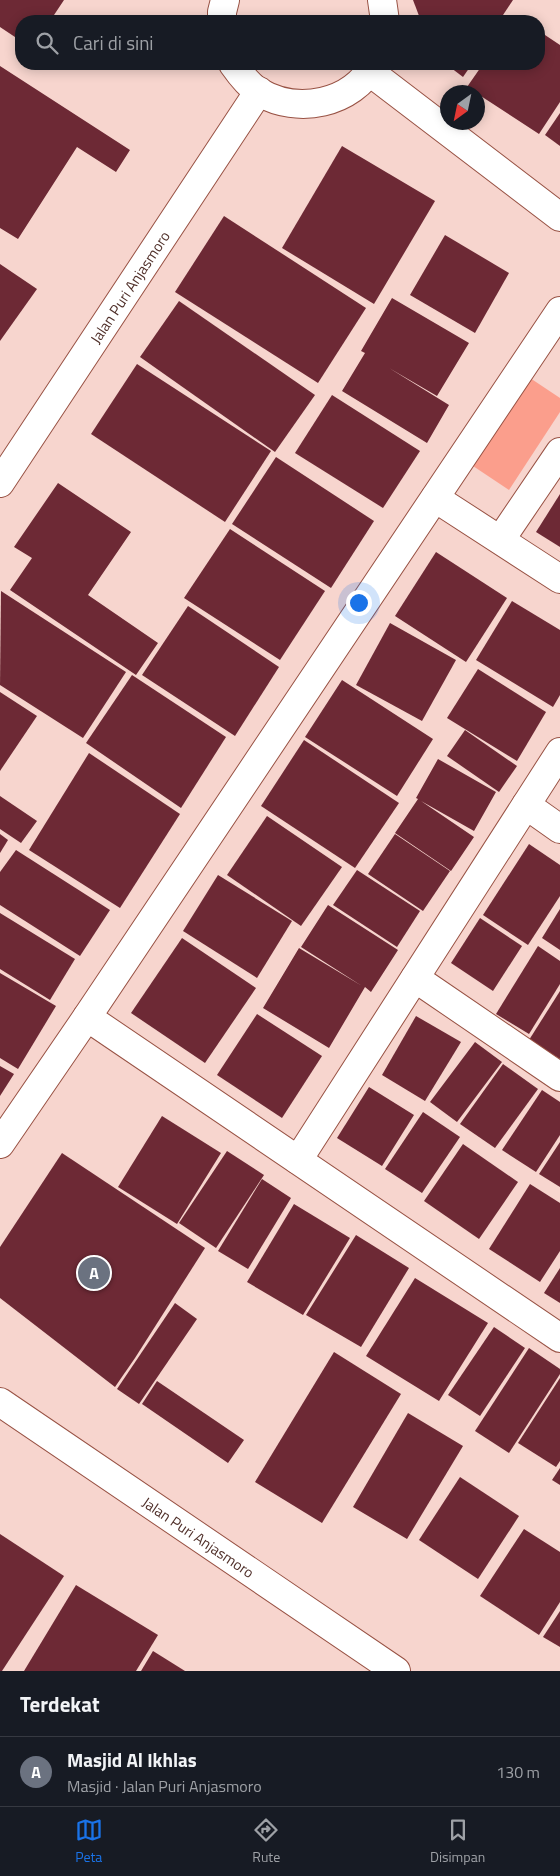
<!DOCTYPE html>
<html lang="id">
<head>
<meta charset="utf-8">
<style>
  :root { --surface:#171b24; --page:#242831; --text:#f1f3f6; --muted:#9ea1a6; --line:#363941; --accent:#1a73e8 }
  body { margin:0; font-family:"Titillium Web",sans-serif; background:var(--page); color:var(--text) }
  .compass { position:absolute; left:440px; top:85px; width:45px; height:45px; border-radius:50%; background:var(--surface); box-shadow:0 2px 12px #0003; rotate:213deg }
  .you { position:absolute; left:358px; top:602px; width:18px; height:18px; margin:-12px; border:4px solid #fff; border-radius:50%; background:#1a73e8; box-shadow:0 0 0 8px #1a73e833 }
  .badge { display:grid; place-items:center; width:32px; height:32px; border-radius:50%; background:var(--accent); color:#fff; font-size:16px; font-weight:700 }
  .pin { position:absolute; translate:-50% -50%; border:2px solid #fff; box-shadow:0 1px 5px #0006 }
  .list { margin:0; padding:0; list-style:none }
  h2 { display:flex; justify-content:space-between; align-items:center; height:65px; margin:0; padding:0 20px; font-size:21px }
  h2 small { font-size:16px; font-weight:400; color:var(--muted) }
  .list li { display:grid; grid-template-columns:32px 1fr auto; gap:15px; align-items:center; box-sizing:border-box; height:70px; padding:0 20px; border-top:1px solid var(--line) }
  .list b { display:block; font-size:19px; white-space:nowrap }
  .list p { margin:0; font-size:16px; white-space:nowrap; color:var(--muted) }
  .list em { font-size:16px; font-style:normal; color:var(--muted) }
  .icon { flex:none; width:28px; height:28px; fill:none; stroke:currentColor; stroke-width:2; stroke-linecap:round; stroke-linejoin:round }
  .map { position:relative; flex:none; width:560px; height:1671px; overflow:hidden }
  .search { position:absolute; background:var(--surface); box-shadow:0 2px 12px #0003; left:15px; right:15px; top:15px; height:55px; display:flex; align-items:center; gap:12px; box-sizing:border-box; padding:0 18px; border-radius:20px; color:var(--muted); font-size:19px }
  .sheet { height:135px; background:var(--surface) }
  nav { display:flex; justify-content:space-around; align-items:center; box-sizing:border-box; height:70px; border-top:1px solid var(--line); background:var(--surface); font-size:14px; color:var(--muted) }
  nav a { display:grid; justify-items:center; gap:2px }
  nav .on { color:var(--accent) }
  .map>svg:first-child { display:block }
  .green { fill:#fb9e8c }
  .building { fill:#6d2935 }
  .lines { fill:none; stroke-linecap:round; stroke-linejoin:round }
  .street-casing { stroke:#985244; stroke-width:30 }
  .street { stroke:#fff; stroke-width:28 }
  .labels { text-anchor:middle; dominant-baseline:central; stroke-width:5; stroke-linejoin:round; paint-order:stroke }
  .street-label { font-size:15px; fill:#50302a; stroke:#f7d5ce }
</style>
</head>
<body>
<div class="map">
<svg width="560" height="1671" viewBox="0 0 560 1671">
  <rect width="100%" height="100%" fill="#f7d5ce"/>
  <path class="green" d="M527,376L560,398V412L509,490L470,464Z"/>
  <g class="building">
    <path d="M0,0H64L50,21H21V41L0,27Z"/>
    <path d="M413,0H513L499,21H421Z"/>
    <path d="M515,15L525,21H511Z"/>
    <path d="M539,31L560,45V102L539,134L467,87L483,64H539Z"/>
    <path d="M446,64H472L463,77Z"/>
    <path d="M0,66L130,150L116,172L77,147L18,239L0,228Z"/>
    <path d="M560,113V146L545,135Z"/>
    <path d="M342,146L435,201L374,304L282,248Z"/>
    <path d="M224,216L366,308L318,383L175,292Z"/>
    <path d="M445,235L509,273L475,333L410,295Z"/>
    <path d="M0,264L37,289L0,341Z"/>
    <path d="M392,298L469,343L437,396L389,368L449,405L427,443L342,391L365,353L361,351Z"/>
    <path d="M179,301L315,395L275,452L140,357Z"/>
    <path d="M137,364L271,451L225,522L91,434Z"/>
    <path d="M332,395L420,451L383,508L295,453Z"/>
    <path d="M276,457L374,521L331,588L232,524Z"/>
    <path d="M58,483L131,532L88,595L158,643L136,675L10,590L32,558L14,547Z"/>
    <path d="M560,494V547L536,532Z"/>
    <path d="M230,529L325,591L280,660L184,598Z"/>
    <path d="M436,552L507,598L466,662L395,616Z"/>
    <path d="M1,591L126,672L83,738L0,685Z"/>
    <path d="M512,601L560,630V695L553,707L476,660Z"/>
    <path d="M188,606L279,667L235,736L142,675Z"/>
    <path d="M390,623L456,660L422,721L356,685Z"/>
    <path d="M478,669L546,712L517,761L447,718Z"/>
    <path d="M132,675L226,737L181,808L86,743Z"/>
    <path d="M342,680L433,739L397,796L305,737Z"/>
    <path d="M0,692L37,716L0,771Z"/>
    <path d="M465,730L517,766L499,792L447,756Z"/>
    <path d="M304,740L399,803L355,868L261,806Z"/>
    <path d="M89,753L180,814L120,908L29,850Z"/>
    <path d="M438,759L496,792L474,831L421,801L474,837L451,871L395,833L418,799L416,798Z"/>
    <path d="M0,796L37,821L21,843L0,829Z"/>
    <path d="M267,816L342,867L301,926L227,875Z"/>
    <path d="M0,834L8,840L0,853Z"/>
    <path d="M395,834L450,871L423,911L368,874Z"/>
    <path d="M529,844L560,865V896L528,945L483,915Z"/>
    <path d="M16,850L110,910L80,956L0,905V872Z"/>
    <path d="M357,870L420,911L397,947L333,905Z"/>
    <path d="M218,875L292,921L257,978L183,931Z"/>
    <path d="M328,905L398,950L371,992L365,987L329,1048L263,1008L299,948L362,986L301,947Z"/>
    <path d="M560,909V950L542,938Z"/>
    <path d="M0,913L75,959L50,1000L0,969Z"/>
    <path d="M480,918L522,946L493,991L451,963Z"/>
    <path d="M182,938L256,988L205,1063L131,1013Z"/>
    <path d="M538,946L560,961V984L529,1034L496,1014Z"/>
    <path d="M0,973L56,1006L18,1069L0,1058Z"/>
    <path d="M560,991V1059L529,1040Z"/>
    <path d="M257,1014L322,1056L282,1118L217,1075Z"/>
    <path d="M416,1016L461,1042L425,1101L382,1075Z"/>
    <path d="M475,1042L502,1062L457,1122L430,1102Z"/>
    <path d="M503,1064L538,1089L495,1148L460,1124Z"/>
    <path d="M0,1066L14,1074L0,1096Z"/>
    <path d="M369,1087L414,1115L382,1166L337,1138Z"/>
    <path d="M542,1090L560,1102V1135L536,1172L502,1150Z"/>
    <path d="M423,1112L460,1137L422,1193L385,1169Z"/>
    <path d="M162,1116L221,1153L177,1224L118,1187Z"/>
    <path d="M560,1142V1187L539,1174Z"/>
    <path d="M463,1144L518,1182L479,1239L424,1201Z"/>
    <path d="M227,1151L264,1175L216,1248L179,1223Z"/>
    <path d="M62,1153L205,1248L135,1358L115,1387L0,1298V1247Z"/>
    <path d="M262,1179L291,1198L248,1269L218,1251Z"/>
    <path d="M530,1184L560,1203V1251L540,1282L489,1249Z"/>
    <path d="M294,1204L350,1238L303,1315L247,1282Z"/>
    <path d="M356,1235L409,1268L361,1347L306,1315Z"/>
    <path d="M560,1268V1303L544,1293Z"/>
    <path d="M415,1278L488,1323L439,1401L366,1356Z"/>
    <path d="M175,1303L197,1319L139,1404L117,1389Z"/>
    <path d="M494,1327L525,1348L480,1416L448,1395Z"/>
    <path d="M529,1348L560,1369V1374L509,1453L475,1431Z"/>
    <path d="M334,1352L401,1394L322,1523L255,1482Z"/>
    <path d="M560,1378V1461L556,1467L518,1443Z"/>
    <path d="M157,1381L244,1440L228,1463L142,1404Z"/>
    <path d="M408,1413L463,1446L407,1539L353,1507Z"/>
    <path d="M560,1468V1485L552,1480Z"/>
    <path d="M460,1477L519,1516L478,1579L419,1540Z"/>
    <path d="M524,1529L560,1552V1602L539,1635L480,1596Z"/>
    <path d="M0,1534L64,1576L2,1671H0Z"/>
    <path d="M76,1585L158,1635L136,1671H24Z"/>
    <path d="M560,1611V1647L543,1637Z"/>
    <path d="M153,1651L185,1671H141Z"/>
  </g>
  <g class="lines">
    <defs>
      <g id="street">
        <path d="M382,0L385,21"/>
        <path d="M222,21V12L225,0"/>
        <path d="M233,64C240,74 248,85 259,92C298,115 352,104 374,64"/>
        <path d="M370,72L560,217"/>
        <path id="s1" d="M0,483L259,91"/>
        <path d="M435,498L560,579"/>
        <path d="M501,539L560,452"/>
        <path d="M526,805L560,829"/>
        <path d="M415,978L560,1077"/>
        <path d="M87,1017L560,1338"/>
        <path d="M0,1144L87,1017L560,311"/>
        <path d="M298,1160L560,752"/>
        <path id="s2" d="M0,1402L396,1671"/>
      </g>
    </defs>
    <use href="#street" class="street-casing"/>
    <use href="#street" class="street"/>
  </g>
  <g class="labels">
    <g class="street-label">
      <text stroke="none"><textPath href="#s1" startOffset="235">Jalan Puri Anjasmoro</textPath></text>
      <text stroke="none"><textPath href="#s2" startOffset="240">Jalan Puri Anjasmoro</textPath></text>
    </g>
  </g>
</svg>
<svg class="compass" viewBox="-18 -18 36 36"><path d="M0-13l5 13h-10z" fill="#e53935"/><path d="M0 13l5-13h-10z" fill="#9ea1a6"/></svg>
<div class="you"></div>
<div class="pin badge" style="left:94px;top:1273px;background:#6b7280">A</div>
<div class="search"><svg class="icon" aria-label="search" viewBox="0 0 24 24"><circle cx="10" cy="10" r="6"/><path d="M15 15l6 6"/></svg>Cari di sini</div>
</div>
<section class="sheet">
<h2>Terdekat<small></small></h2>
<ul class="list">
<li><span class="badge" style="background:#6b7280">A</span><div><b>Masjid Al Ikhlas</b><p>Masjid · Jalan Puri Anjasmoro</p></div><em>130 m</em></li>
</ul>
</section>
<nav>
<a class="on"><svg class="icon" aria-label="map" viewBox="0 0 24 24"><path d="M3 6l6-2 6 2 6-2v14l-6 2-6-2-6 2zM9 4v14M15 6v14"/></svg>Peta</a>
<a><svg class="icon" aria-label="directions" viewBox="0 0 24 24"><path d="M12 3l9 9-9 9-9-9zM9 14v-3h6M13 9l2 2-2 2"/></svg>Rute</a>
<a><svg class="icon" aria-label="saved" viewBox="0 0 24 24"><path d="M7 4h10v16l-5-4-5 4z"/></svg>Disimpan</a>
</nav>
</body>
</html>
